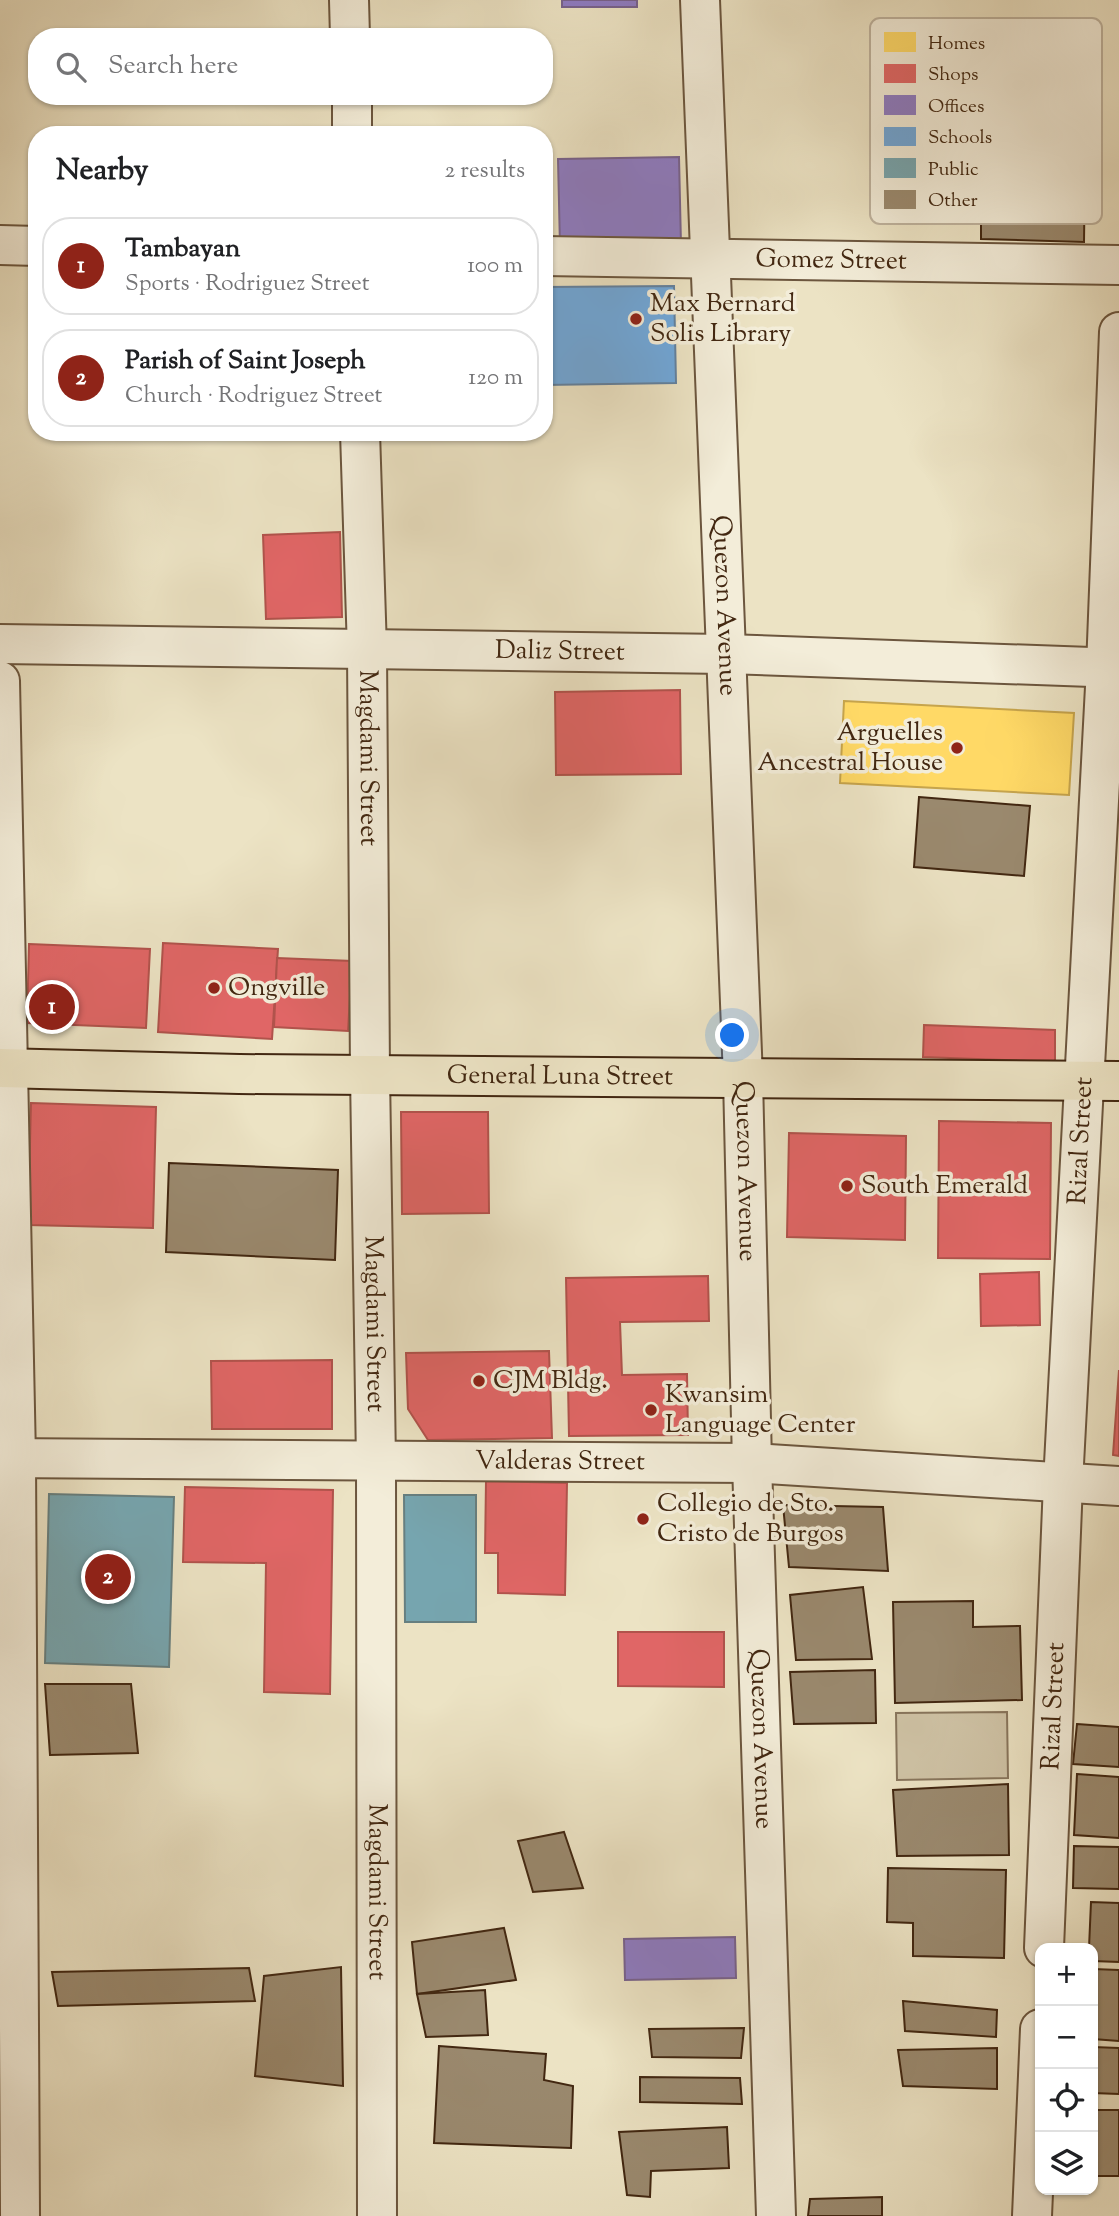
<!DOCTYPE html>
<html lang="en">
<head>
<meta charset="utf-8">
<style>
  :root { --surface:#fff; --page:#f2f2f2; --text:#202124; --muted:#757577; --line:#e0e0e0; --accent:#8f2418 }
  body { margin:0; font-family:"Sorts Mill Goudy",serif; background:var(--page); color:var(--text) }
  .controls { position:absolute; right:21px; bottom:21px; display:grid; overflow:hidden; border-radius:14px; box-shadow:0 2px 5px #0004 }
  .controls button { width:63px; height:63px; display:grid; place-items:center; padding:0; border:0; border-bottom:2px solid var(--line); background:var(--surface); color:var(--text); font:35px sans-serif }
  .you { position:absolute; left:733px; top:1036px; width:24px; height:24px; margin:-18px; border:5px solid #fff; border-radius:50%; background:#1a73e8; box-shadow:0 0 0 10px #1a73e833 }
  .badge { display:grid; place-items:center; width:46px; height:46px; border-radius:50%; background:var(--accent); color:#fff; font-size:23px; font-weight:700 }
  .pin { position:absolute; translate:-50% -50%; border:4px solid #fff; box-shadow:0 2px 7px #0006 }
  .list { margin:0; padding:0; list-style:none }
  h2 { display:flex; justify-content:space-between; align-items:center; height:91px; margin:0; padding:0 28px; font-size:30px }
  h2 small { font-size:23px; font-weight:400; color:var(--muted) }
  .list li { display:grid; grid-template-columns:46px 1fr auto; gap:21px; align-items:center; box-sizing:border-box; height:98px; margin:0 14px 14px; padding:0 14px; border:2px solid var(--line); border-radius:28px }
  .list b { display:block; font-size:26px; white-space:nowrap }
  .list p { margin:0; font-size:23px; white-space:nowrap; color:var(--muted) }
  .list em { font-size:23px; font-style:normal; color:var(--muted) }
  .icon { flex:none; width:38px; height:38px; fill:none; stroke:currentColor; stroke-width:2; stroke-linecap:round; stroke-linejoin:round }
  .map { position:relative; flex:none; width:1119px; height:2216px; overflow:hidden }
  .search { position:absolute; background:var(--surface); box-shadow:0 2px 5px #0004; left:28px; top:28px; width:525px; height:77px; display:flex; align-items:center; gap:18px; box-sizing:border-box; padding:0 24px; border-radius:28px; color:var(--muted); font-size:26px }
  .panel { position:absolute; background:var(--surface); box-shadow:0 2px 5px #0004; left:28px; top:126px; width:525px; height:315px; border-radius:28px }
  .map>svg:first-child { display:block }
  .green { fill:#cfc3a6; stroke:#88755c; stroke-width:2 }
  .homes { fill:#ffd966; stroke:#c6a44c; stroke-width:2 }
  .shops { fill:#e06666; stroke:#b1534c; stroke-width:2 }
  .offices { fill:#8e7cc3; stroke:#77628e; stroke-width:2 }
  .schools { fill:#6fa8dc; stroke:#62819f; stroke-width:2 }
  .public { fill:#76a5af; stroke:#667f80; stroke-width:2 }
  .building { fill:#9a896e; stroke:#422711; stroke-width:2 }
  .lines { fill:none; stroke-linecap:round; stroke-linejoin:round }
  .minor-casing { stroke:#6c563e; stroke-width:42 }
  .major-casing { stroke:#422711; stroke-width:42 }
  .minor { stroke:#f3edd9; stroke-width:38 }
  .major { stroke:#ece3c4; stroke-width:38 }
  .poi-dot { fill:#8f2418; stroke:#f3edd9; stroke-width:2.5 }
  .labels { text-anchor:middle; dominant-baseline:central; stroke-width:7; stroke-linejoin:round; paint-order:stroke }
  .street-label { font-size:26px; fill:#422711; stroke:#f3edd9 }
  .poi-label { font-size:26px; fill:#422711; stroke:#f3edd9; text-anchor:start }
  .key { fill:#f3edd9; stroke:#beb29d; stroke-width:2 }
  .key-label { font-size:19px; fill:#422711 }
</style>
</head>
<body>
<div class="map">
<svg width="1119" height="2216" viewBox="0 0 1119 2216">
  <rect width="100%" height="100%" fill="#ece3c4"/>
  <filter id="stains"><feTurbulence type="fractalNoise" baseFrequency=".00286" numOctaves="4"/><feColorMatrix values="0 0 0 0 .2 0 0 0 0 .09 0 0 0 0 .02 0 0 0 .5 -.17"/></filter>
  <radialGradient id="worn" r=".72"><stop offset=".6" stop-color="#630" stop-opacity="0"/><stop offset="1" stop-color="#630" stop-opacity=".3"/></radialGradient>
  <path class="green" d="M1007,1712L1008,1778L897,1780L896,1713Z"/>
  <path class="homes" d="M844,701L1074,713L1069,795L840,783Z"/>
  <g class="shops">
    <path d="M340,532L342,617L266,619L263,535Z"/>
    <path d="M680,690L681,774L556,775L555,692Z"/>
    <path d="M163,943L278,949L272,1039L158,1032Z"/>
    <path d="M29,944L150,949L146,1028L27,1023Z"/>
    <path d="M277,958L352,961L348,1031L274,1027Z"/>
    <path d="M924,1025L1055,1030V1062L923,1057Z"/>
    <path d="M31,1103L156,1107L153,1228L28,1225Z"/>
    <path d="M401,1112H488L489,1213L402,1214Z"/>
    <path d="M939,1121L1051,1123L1050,1259L938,1258Z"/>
    <path d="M789,1133L906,1136L905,1240L787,1237Z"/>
    <path d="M1039,1272L1040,1325L981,1326L980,1274Z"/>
    <path d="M708,1276L709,1321L620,1322L622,1375L687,1374L688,1435L569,1436L566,1278Z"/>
    <path d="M549,1351L552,1438L428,1440L408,1409L406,1353Z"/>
    <path d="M332,1360V1429H212L211,1361Z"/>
    <path d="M1119,1370V1456L1113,1455Z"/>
    <path d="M486,1481L567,1483L565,1595L498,1593V1553H485Z"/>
    <path d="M185,1487L333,1490L330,1694L264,1692L266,1563L183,1562Z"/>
    <path d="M618,1632H724V1687L618,1686Z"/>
  </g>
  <g class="offices">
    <rect x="562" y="0" width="75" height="7"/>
    <path d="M679,157L681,245L560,247L558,159Z"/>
    <path d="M735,1937L736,1978L625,1980L624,1939Z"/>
  </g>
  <path class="schools" d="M674,286L676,383L544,385V287Z"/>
  <g class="public">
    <path d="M49,1494L174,1497L169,1667L45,1663Z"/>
    <path d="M404,1495H476V1622H405Z"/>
  </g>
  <g class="building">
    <path d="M981,162L1085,164L1084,242L981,239Z"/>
    <path d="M919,797L1030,806L1024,876L914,867Z"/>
    <path d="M169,1163L338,1170L335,1260L166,1252Z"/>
    <path d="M783,1505L883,1507L888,1571L789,1567Z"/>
    <path d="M863,1587L872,1659L796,1660L790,1595Z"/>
    <path d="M973,1601V1627L1020,1626L1022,1700L895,1703L893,1602Z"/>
    <path d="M875,1670L876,1723L794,1724L790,1672Z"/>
    <path d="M45,1684H131L138,1753L50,1755Z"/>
    <path d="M1077,1724L1119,1727V1767L1073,1764Z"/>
    <path d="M1077,1774L1119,1777V1838L1074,1835Z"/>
    <path d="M1008,1784L1009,1855L897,1856L893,1790Z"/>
    <path d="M564,1832L583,1888L533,1892L518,1841Z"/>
    <path d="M1074,1846L1119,1847V1889L1073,1888Z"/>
    <path d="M888,1868L1006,1870L1004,1958L913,1956V1923L887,1922Z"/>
    <path d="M1091,1902L1119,1903V1962L1093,1961V1948H1089Z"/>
    <path d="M504,1928L516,1980L417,1994L412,1942Z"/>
    <path d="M341,1967L343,2086L255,2076L264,1976Z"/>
    <path d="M249,1968L255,2001L58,2006L52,1972Z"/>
    <path d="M1093,1969L1119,1970V2041L1093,2039Z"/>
    <path d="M485,1990L488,2035L426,2037L417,1994Z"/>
    <path d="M903,2001L997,2010L996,2037L905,2031Z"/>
    <path d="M744,2028L741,2058L652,2057L649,2029Z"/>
    <path d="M439,2046L546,2054L544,2080L573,2086L571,2148L434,2143Z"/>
    <path d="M1093,2047L1119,2048V2094L1093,2093Z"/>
    <path d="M997,2048V2089L903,2086L898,2050Z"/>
    <path d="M640,2077L740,2078L742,2104L640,2102Z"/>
    <rect x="1093" y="2110" width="26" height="66"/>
    <path d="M727,2127L729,2168L651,2171L650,2197L627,2195L619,2132Z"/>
    <path d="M882,2197V2216H808L810,2199Z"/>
  </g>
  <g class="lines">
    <defs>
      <g id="minor">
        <path d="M349,0L350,37"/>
        <path id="s1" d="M700,0L743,1078L752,1463L776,2216"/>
        <path d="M352,96V135"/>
        <path d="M0,245L37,246"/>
        <path id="s2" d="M544,256L1119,265"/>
        <path id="s3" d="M360,432L367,650L370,1074L376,1462L377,2216"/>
        <path id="s4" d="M0,644L726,654L1119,668"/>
        <path d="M0,681L16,1458L20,2216"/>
        <path id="s5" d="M0,1458L752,1463L1119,1486"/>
        <path id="s6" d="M1044,1948L1063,1483L1106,668L1119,332"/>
        <path d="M1032,2216L1040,2029"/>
      </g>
      <g id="major">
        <path id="s7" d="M0,1068L239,1074L1119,1081"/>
      </g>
    </defs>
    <use href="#minor" class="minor-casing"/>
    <use href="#major" class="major-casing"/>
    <use href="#minor" class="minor"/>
    <use href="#major" class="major"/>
  </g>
  <g class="poi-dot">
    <circle cx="636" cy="319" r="7"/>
    <circle cx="957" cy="748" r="7"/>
    <circle cx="214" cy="988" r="7"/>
    <circle cx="847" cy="1186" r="7"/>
    <circle cx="479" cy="1381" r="7"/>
    <circle cx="651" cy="1410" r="7"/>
    <circle cx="643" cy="1519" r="7"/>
  </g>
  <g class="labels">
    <g class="street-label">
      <text stroke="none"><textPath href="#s2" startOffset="287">Gomez Street</textPath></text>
      <text stroke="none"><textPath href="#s1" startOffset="606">Quezon Avenue</textPath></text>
      <text stroke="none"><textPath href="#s4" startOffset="560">Daliz Street</textPath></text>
      <text stroke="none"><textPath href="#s3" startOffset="326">Magdami Street</textPath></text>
      <text stroke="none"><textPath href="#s7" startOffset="560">General Luna Street</textPath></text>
      <text stroke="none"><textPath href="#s6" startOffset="808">Rizal Street</textPath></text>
      <text stroke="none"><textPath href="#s1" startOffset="1172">Quezon Avenue</textPath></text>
      <text stroke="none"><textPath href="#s3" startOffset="892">Magdami Street</textPath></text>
      <text stroke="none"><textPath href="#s5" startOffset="560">Valderas Street</textPath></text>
      <text stroke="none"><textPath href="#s6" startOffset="242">Rizal Street</textPath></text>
      <text stroke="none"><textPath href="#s1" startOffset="1740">Quezon Avenue</textPath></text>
      <text stroke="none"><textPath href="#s3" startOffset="1460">Magdami Street</textPath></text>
    </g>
    <g class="poi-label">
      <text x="650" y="304">Max Bernard<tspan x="650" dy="30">Solis Library</tspan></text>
      <text x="943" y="733" text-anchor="end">Arguelles<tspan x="943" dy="30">Ancestral House</tspan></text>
      <text x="228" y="988">Ongville</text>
      <text x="861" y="1186">South Emerald</text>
      <text x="493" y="1381">CJM Bldg.</text>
      <text x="665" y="1395">Kwansim<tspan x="665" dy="30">Language Center</tspan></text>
      <text x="657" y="1504">Collegio de Sto.<tspan x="657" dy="30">Cristo de Burgos</tspan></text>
    </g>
  </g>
  <rect x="870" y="18" width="232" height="206" rx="10" class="key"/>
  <rect x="884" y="32" width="32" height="20" fill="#ffd966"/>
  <rect x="884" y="64" width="32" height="19" fill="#e06666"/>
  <rect x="884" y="95" width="32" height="20" fill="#8e7cc3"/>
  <rect x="884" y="127" width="32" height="19" fill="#6fa8dc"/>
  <rect x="884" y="158" width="32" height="20" fill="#76a5af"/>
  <rect x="884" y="190" width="32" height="19" fill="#9a896e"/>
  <g class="key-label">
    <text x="928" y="49">Homes</text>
    <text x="928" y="80">Shops</text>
    <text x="928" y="112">Offices</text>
    <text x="928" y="143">Schools</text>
    <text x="928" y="175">Public</text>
    <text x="928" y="206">Other</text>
  </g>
  <rect width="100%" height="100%" filter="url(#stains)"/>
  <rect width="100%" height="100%" fill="url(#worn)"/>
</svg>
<div class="controls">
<button>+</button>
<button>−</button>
<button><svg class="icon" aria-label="locate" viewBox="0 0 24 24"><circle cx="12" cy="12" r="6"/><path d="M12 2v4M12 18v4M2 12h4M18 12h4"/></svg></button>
<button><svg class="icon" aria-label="layers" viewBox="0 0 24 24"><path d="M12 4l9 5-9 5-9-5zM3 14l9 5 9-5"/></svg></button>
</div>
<div class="you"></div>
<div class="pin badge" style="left:52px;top:1007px">1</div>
<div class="pin badge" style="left:108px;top:1577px">2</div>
<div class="search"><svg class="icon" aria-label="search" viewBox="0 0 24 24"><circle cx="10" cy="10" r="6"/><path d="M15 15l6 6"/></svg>Search here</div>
<section class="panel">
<h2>Nearby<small>2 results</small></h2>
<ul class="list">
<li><span class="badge">1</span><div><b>Tambayan</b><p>Sports · Rodriguez Street</p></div><em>100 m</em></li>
<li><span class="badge">2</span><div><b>Parish of Saint Joseph</b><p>Church · Rodriguez Street</p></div><em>120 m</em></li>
</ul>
</section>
</div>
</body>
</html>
